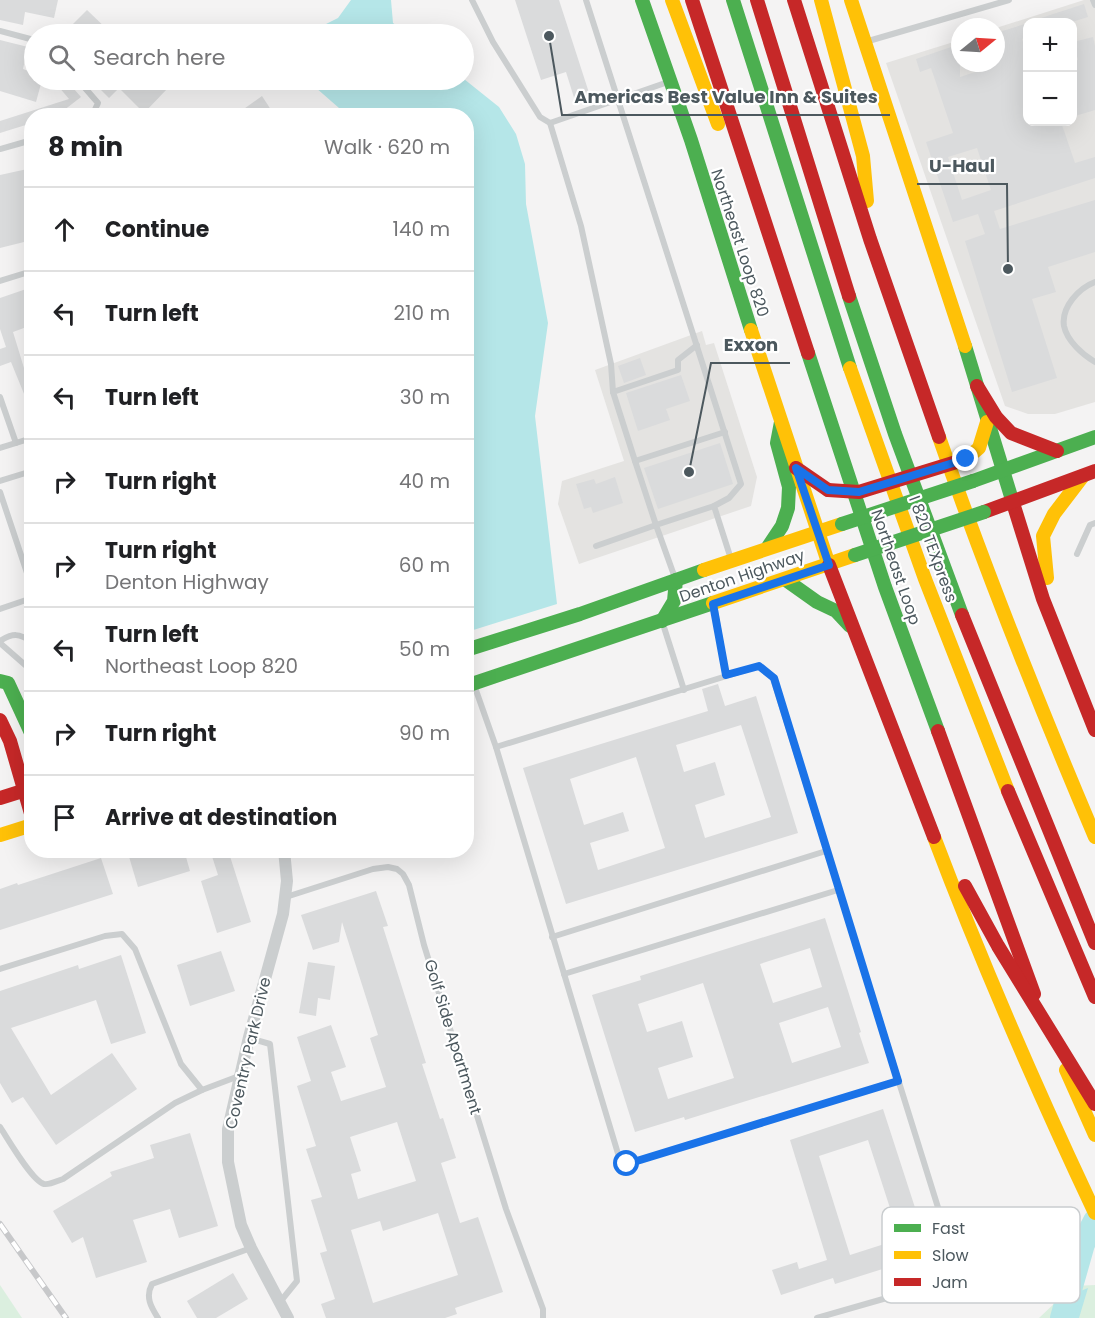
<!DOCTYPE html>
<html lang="en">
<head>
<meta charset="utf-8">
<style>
  :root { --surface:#fff; --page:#f6f6f6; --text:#202124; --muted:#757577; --line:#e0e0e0 }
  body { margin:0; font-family:Poppins,sans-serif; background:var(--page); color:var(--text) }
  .controls { position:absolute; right:18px; top:18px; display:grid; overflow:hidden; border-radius:12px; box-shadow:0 6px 24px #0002 }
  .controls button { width:54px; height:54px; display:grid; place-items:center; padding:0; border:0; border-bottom:2px solid var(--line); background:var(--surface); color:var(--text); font:30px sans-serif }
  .compass { position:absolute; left:951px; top:18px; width:54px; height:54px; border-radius:50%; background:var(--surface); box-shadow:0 6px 24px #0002; rotate:72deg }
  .stop { position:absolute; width:18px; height:18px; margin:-14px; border:4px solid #1a73e8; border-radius:50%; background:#fff }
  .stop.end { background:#1a73e8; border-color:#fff; box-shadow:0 2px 6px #0008 }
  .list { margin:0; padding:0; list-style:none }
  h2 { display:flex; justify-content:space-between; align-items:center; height:78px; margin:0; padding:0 24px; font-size:26px }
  h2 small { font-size:20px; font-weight:400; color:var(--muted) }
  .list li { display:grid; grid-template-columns:39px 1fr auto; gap:18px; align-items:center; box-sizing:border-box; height:84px; padding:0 24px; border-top:2px solid var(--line) }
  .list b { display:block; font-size:22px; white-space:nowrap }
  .list p { margin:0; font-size:20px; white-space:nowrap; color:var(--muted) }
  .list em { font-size:20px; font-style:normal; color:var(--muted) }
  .icon { flex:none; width:33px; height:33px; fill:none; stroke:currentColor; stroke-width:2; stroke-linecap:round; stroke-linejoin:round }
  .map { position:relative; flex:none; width:1095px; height:1318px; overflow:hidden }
  .search { position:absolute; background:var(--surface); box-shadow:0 6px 24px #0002; left:24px; top:24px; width:450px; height:66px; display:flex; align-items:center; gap:15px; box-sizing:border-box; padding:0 21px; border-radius:33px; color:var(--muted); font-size:22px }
  .panel { position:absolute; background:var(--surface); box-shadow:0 6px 24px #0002; left:24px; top:108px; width:450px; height:750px; border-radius:24px }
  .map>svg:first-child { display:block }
  .commercial { fill:#e4e3e1; fill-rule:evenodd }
  .green { fill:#dbefdf }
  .water { fill:#b5e6e8 }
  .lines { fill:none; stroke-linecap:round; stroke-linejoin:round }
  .river { stroke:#b5e6e8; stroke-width:24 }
  .building { fill:#dadbdc; fill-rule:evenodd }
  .lane { stroke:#cbcecf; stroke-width:6 }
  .street { stroke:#cbcecf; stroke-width:12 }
  .fast { stroke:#4caf50; stroke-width:14 }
  .slow { stroke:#ffc107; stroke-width:14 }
  .jam { stroke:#c62828; stroke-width:14 }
  .rail-casing { stroke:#c7c8ca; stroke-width:6 }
  .rail { stroke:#fff; stroke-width:4; stroke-dasharray:11; stroke-linecap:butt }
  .fast-bridge { stroke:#4caf50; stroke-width:14 }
  .jam-bridge { stroke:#c62828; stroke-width:14 }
  .route { stroke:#1a73e8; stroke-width:8 }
  .labels { text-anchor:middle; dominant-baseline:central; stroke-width:4.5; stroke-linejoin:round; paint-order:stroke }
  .street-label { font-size:16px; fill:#4c585e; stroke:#fff }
  .key { fill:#fff; stroke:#c9cdcf; stroke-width:1.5 }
  .key-label { font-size:16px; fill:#4c585e }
  .leader { fill:none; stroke:#4c585e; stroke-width:2 }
  .callout-dot { fill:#4c585e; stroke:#fff; stroke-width:2 }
  .callout-label { font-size:18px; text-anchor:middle; font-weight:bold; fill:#4c585e; stroke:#fff; stroke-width:4.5; stroke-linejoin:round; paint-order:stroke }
</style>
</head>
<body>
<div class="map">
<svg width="1095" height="1318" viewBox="0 0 1095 1318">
  <rect width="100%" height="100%" fill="#f4f3f3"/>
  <g class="commercial">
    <path d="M1084,0H1095V402L1055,414H1028L1005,406L886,63L960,40V63H996V28ZM1028,22H1072V122H1028Z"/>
    <path d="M702,331L706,345L714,343L757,477L751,506L579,564L558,504L562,481L624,461L595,370Z"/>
  </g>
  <g class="green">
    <path d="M0,1285L22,1318H0Z"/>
    <path d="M1095,1285V1318H1039L1073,1286Z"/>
  </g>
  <g class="water">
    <path d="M351,0H391L393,23L408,34H320V27L338,18Z"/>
    <path d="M464,79L499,107L516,134L525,164L526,204L548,323L535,416L557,604L467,632L466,116L347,115L307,80Z"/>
    <path d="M1088,1288L1079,1318H1051C1058,1299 1071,1295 1088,1288Z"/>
  </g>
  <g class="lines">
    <path class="river" d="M1062,1318L1083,1244L1095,1221"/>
  </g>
  <g class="building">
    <path d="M0,0H58L54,18L25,12L23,25L0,20Z"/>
    <path d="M515,0H559L591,99L576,104L566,72L541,80Z"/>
    <path d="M1084,4L1088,17L1072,22H1035V20Z"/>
    <path d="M87,10L112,34H63Z"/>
    <path d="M1028,23V37L1022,39L1028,58V122H1061L1075,163L1095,157V178L994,211L1000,229L1095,200V252L1048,267L1056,292L1032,299L1057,378L1012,392L965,241L985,234L978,214L953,222L926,142L953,133L931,68L920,72L916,59L960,44V77L996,65V33ZM977,148L991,190L962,200L948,157Z"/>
    <path d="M1093,37L1095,46V110L1072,117V61L1078,60L1073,42Z"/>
    <path d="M0,40L28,47L23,69L34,73V80H42L36,102L0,91Z"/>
    <path d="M53,80H66L81,97L59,114L53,116H32V123L0,133V121L69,99Z"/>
    <path d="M91,80H158L167,89L144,113L119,88L109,98Z"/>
    <path d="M262,96L275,116H234Z"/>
    <path d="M32,168V240L0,248V175Z"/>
    <path d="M32,287V325L13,332L24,368L32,365L31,411L11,362L0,366V349L6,347L0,329V298Z"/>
    <path d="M640,358L646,375L624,383L618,366Z"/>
    <path d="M681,375L690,401L666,409L670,420L638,431L626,393Z"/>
    <path d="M720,443L733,484L658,509L644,468Z"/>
    <path d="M615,477L623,503L593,513L591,507L584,509L576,484L594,479L596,484Z"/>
    <path d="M718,684L725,706L756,696L798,833L566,904L523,768L708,711L702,689ZM741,725L771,817L705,838L695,805L725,795L715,762L684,772L676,745ZM636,757L665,848L598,870L590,843L629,831L623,812L584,825L570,779Z"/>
    <path d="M127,850H184L190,871L138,887Z"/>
    <path d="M210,850H228L251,922L217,933L201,881L218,875Z"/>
    <path d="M101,858L113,894L0,930V889L17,883L18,885Z"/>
    <path d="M376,891L388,926L383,927L426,1063L422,1064L440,1119L443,1118L456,1158L441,1163L460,1223L478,1217L503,1292L455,1308L457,1314L445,1318H326L321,1304L335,1299L320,1253L327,1251L311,1200L322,1197L306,1149L316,1146L297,1086L311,1081L297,1037L331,1025L346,1067L331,1072L341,1101L386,1087L370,1038L378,1035L342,922L339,942L313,950L301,915ZM397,1122L416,1181L358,1199L351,1174L361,1171L350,1137ZM438,1213L458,1275L373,1303L351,1230L380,1221L383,1231Z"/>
    <path d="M825,918L861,1032L859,1033L869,1063L685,1120L684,1117L635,1132L592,995L641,980L640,976ZM810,948L822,987L773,1003L760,964ZM703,983L734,1078L668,1099L658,1068L693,1057L682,1021L647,1032L638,1004ZM828,1007L841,1047L792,1063L779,1023Z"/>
    <path d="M221,951L235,991L190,1006L177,965Z"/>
    <path d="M121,955L146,1033L111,1044L96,1000L11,1028L51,1095L112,1053L137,1089L56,1145L23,1097L12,1103L0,1083V991L78,965L79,969Z"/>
    <path d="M308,962L335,966L330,1000L318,998L316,1016L299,1013Z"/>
    <path d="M883,1109L920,1223L918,1224L927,1255L835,1284L833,1278L781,1295L772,1270L797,1262L799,1269L827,1260L790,1140ZM868,1140L900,1239L850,1255L819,1156Z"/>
    <path d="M190,1133L218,1226L179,1238L170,1209L133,1220L147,1262L96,1278L83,1237L72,1243L53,1211L112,1176L110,1172L154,1158L150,1145Z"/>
    <path d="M233,1273L248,1299L216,1318H197L187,1301Z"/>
  </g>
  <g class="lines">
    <g class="lane">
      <path d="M472,0L493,42L540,117L550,123L668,82"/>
      <path d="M586,0L741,484L729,498L714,506L731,559"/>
      <path d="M1093,0L1095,5"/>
      <path d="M0,31L34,40"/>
      <path d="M865,42L1009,0"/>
      <path d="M78,80L98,103L92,116"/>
      <path d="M550,123L581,226L611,364L613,392"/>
      <path d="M0,149L32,140"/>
      <path d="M0,281L32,271"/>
      <path d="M1095,282C1079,288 1061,307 1064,326C1067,341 1083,355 1095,362"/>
      <path d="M697,345L678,360V370L613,392L635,461L725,432"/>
      <path d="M0,397L16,443"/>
      <path d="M0,448L32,438"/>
      <path d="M0,481L32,471"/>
      <path d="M0,492L32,588"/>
      <path d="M596,546L656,525L635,461"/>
      <path d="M1077,554L1090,525L1095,523"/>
      <path d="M675,578L656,525L714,506"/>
      <path d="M714,604L726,675"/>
      <path d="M0,609L32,598"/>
      <path d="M662,621L684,690"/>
      <path d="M0,641C13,633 19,633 32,642"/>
      <path d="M0,643L32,671"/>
      <path d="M466,662L496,747L619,1157L627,1164L898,1081"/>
      <path d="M496,747L759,666L773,678L955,1262L954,1273L939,1283L817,1318"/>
      <path d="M286,897L373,869L388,867L397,869L403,874L409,885L424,945L506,1209L543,1309V1318"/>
      <path d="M552,937L826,851"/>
      <path d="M0,969L105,936L122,934L135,949L181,1064L202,1090L175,1103L63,1179C57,1181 50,1185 44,1184C32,1181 8,1139 0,1127"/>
      <path d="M564,974L838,890"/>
      <path d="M249,1038L270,1044L297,1281L280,1302"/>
      <path d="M202,1090L239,1076"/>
      <path d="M158,1318C151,1307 145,1297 152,1284L251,1248"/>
    </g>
    <path class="street" d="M284,850L287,881L283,914L249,1037L228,1129V1162L241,1225L251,1248L288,1318"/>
    <g class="fast">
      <path d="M642,0L691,140L751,330"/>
      <path d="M733,0L850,368"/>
      <path d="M849,296L895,434L962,615"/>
      <path d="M965,346L1013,503"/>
      <path d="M808,353L885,587L938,731"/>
      <path d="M973,481L1095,437"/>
      <path d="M768,547L782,526L788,508L789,487L777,443L781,422"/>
      <path d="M786,580L817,602L836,611L850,626"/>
      <path d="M662,621L674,601L676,580"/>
      <path d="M466,650L580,614L704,570"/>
      <path d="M0,681L8,683L32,735"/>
      <path d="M466,686L713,603"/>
    </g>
    <g class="slow">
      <path d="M672,0L718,124"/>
      <path d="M821,0L863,156L867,201"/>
      <path d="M851,0L965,346"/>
      <path d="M751,330L829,565"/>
      <path d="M850,368L925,579L1008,791"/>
      <path d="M939,437C986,572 1039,705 1095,837"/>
      <path d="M966,459L979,448L987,422"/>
      <path d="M704,570L842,524"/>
      <path d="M1047,578L1043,536L1054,514L1083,476"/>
      <path d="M713,603L855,555"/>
      <path d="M0,835L32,825"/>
      <path d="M934,837C982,964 1037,1090 1095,1213"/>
      <path d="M1066,1070L1095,1135"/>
    </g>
    <g class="jam">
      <path d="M692,0L808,353"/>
      <path d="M757,0L849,296"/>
      <path d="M794,0L870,239L939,437"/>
      <path d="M977,386L996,417L1011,433L1057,451"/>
      <path d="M796,468L828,490"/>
      <path d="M1013,503L1043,599L1095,730"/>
      <path d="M984,512L1095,471"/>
      <path d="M829,565L934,837"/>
      <path d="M962,615L1095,943"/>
      <path d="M0,720L10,741L32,817"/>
      <path d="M938,731L1034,994"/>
      <path d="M1008,791L1095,997"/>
      <path d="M0,798L32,788"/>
    </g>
    <defs>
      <path id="rail" d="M0,1224L66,1318"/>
    </defs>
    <use href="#rail" class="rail-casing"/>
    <use href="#rail" class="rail"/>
    <g class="fast-bridge">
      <path d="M842,524L973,481"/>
      <path d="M855,555L984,512"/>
    </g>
    <g class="jam-bridge">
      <path d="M828,490L859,492L966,459"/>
      <path d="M965,886L998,946L1095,1104"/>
    </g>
  </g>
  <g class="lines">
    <path class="route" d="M627,1164L898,1081L774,678L759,666L726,675L713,604L829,565L796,468L828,490L859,492L966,459"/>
  </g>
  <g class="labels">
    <g class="street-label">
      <text transform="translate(740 243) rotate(72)">Northeast Loop 820</text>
      <text transform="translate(933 549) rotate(70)">I 820 TEXpress</text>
      <text transform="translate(896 567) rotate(71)">Northeast Loop</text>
      <text transform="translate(742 576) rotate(-19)">Denton Highway</text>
      <text transform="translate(453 1037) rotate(73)">Golf Side Apartment</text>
      <text transform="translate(248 1053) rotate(-77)">Coventry Park Drive</text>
    </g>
  </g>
  <rect x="882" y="1207" width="198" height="96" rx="9" class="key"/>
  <rect x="894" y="1224" width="27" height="8" fill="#4caf50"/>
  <rect x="894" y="1251" width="27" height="8" fill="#ffc107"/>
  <rect x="894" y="1278" width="27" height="8" fill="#c62828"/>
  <g class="key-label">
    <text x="932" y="1234">Fast</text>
    <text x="932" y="1261">Slow</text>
    <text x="932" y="1288">Jam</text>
  </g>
  <path class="leader" d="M549 36L562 115H890M1008 269L1007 184H917M689 472L711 363H790"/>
  <g class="callout-dot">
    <circle cx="549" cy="36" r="6"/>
    <circle cx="1008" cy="269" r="6"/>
    <circle cx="689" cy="472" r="6"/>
  </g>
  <g class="callout-label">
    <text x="726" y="103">Americas Best Value Inn &amp; Suites</text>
    <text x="962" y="172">U-Haul</text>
    <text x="751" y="351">Exxon</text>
  </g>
</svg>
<div class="controls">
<button>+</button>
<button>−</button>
</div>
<svg class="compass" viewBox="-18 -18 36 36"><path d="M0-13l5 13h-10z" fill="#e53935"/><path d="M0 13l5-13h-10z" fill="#757577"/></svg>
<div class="stop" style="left:627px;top:1164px"></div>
<div class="stop end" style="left:966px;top:459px"></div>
<div class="search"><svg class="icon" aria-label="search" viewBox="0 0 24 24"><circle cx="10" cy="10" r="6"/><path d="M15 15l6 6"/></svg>Search here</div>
<section class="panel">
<h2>8 min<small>Walk · 620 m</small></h2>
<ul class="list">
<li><svg class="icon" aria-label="ahead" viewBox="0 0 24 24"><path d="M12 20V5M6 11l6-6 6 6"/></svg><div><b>Continue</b></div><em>140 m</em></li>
<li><svg class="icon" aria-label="left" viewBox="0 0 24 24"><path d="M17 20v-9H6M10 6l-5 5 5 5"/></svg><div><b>Turn left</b></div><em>210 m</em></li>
<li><svg class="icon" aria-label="left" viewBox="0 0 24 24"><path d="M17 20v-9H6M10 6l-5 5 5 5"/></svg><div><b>Turn left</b></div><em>30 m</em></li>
<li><svg class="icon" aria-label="right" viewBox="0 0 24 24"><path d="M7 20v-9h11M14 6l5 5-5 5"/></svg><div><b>Turn right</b></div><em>40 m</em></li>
<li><svg class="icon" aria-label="right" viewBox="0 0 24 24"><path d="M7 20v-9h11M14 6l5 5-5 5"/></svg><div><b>Turn right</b><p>Denton Highway</p></div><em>60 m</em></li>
<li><svg class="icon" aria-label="left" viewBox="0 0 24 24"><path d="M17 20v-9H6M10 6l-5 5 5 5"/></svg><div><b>Turn left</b><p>Northeast Loop 820</p></div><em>50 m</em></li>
<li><svg class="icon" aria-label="right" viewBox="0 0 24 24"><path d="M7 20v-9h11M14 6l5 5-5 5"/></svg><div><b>Turn right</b></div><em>90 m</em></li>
<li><svg class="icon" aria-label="arrive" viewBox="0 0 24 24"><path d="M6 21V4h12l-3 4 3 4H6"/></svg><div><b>Arrive at destination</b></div></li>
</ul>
</section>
</div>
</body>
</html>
